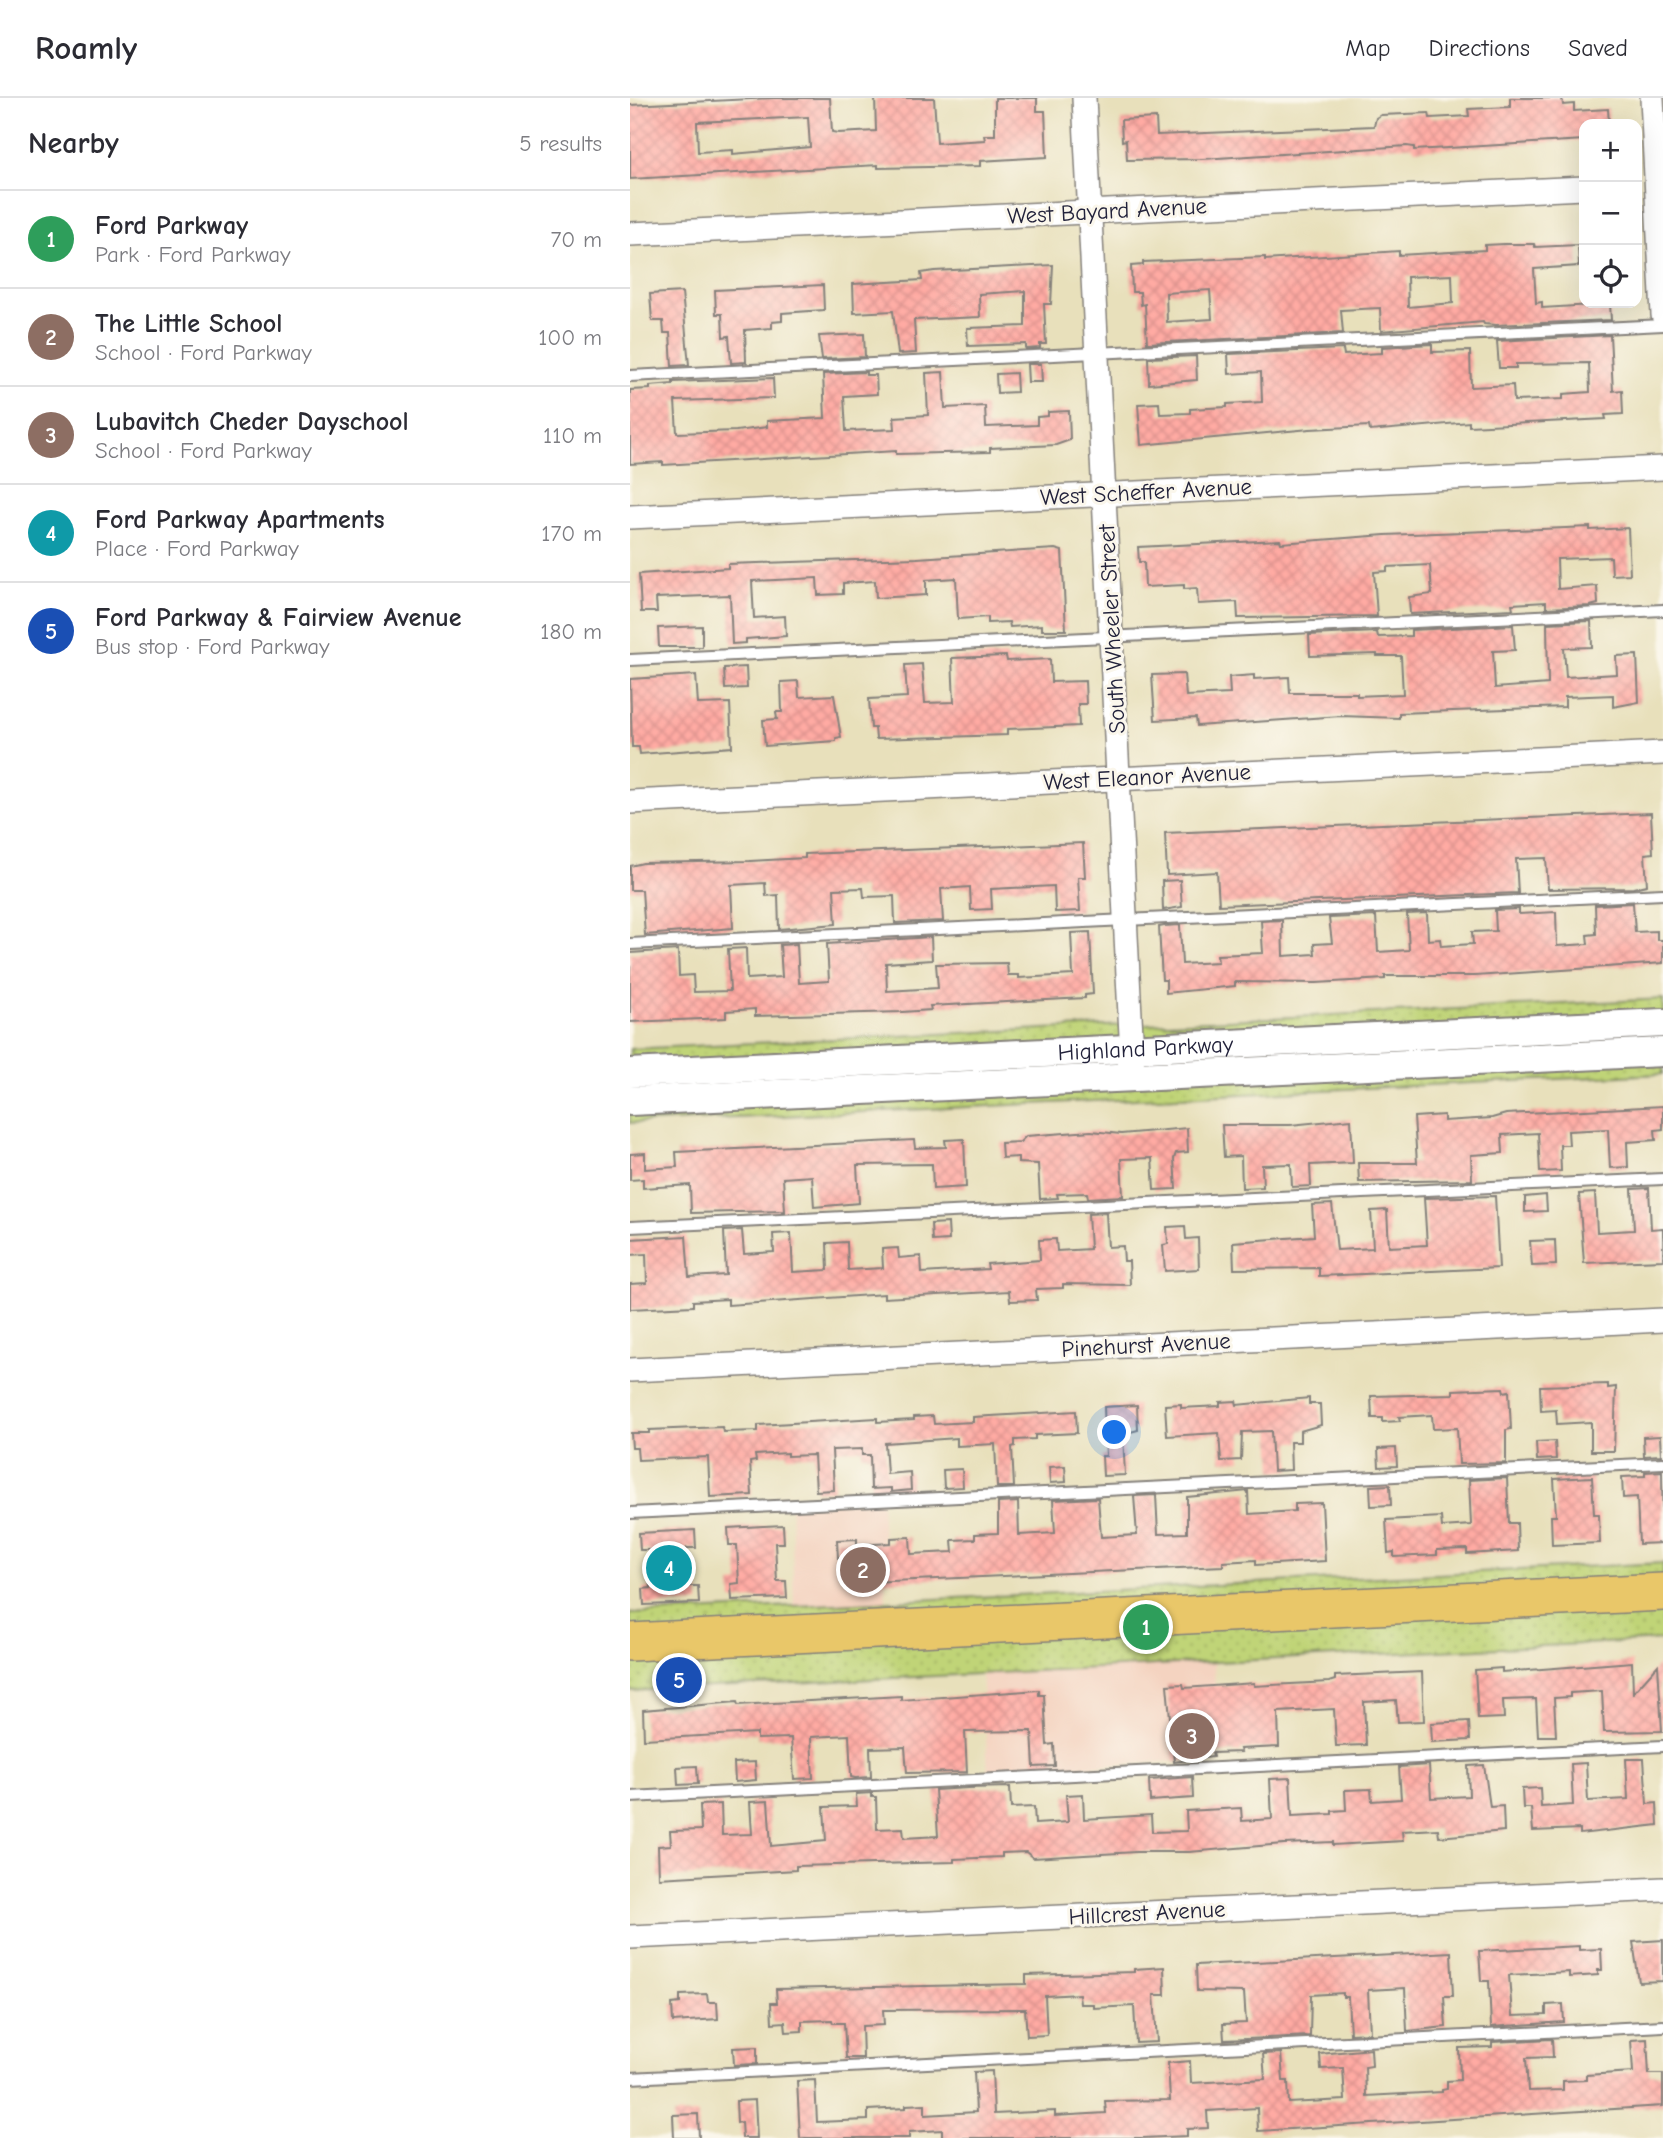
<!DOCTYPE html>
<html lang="en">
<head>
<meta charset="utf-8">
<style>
  :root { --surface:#fff; --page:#f2f2f3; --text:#2b2b33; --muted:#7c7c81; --line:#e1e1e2; --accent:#0f766e }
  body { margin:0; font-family:"Comic Neue",sans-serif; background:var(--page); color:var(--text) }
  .controls { position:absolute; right:21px; top:21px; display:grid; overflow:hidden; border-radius:14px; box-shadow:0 7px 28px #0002 }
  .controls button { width:63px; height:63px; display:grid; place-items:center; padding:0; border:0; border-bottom:2px solid var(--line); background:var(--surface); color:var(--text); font:35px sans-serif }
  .you { position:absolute; left:485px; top:1335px; width:24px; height:24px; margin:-18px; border:5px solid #fff; border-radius:50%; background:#1a73e8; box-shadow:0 0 0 10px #1a73e833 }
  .badge { display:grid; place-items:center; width:46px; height:46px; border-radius:50%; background:var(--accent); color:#fff; font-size:23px; font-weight:700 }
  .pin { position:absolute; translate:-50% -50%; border:4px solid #fff; box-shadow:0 2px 7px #0006 }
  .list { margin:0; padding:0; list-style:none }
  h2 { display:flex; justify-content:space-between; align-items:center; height:91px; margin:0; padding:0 28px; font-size:30px }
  h2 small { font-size:23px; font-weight:400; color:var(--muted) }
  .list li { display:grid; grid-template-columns:46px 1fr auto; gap:21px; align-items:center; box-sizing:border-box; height:98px; padding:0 28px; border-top:2px solid var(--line) }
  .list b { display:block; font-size:26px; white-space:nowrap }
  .list p { margin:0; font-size:23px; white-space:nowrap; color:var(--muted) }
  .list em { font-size:23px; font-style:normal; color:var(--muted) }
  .icon { flex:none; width:38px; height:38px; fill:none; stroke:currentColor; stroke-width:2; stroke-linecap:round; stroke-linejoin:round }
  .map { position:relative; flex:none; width:1033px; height:2040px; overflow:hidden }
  header { display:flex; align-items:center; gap:42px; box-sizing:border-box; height:98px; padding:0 35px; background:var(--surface); border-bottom:2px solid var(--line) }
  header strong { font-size:33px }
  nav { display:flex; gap:38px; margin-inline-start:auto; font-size:24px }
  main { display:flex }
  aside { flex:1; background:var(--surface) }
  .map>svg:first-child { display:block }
  .built { fill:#f4d3c0 }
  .grass { fill:url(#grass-dots); stroke:#717b59; stroke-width:2 }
  .building { fill:url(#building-cross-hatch); fill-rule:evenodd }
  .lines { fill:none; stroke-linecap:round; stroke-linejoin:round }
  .service-casing { stroke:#85817b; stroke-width:14 }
  .minor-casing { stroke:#85817b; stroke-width:26 }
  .tertiary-casing { stroke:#85817b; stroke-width:32 }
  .primary-casing { stroke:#85817b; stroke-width:40 }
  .service { stroke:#fff; stroke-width:10 }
  .minor { stroke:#fff; stroke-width:23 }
  .tertiary { stroke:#fff; stroke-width:28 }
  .primary { stroke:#e9c769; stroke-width:37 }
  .labels { text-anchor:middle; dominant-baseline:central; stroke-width:6; stroke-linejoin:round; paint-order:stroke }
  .street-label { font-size:23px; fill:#22223b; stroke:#fbf7ec }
</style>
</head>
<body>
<header>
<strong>Roamly</strong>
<nav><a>Map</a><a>Directions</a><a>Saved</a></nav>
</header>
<main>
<aside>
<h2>Nearby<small>5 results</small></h2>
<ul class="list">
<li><span class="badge" style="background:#2e9e5b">1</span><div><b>Ford Parkway</b><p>Park · Ford Parkway</p></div><em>70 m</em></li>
<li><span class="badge" style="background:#8d6e63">2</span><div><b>The Little School</b><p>School · Ford Parkway</p></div><em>100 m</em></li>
<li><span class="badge" style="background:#8d6e63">3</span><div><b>Lubavitch Cheder Dayschool</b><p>School · Ford Parkway</p></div><em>110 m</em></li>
<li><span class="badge" style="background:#0f9aa8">4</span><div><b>Ford Parkway Apartments</b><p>Place · Ford Parkway</p></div><em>170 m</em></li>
<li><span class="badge" style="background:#1a4fb4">5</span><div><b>Ford Parkway &amp; Fairview Avenue</b><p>Bus stop · Ford Parkway</p></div><em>180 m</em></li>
</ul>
</aside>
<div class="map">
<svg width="1033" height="2040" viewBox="0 0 1033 2040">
  <defs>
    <pattern id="grass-dots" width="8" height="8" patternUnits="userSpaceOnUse" patternTransform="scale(1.75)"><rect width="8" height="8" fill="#c0d477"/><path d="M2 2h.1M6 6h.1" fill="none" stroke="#a5b668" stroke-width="1.8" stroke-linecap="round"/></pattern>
    <pattern id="building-cross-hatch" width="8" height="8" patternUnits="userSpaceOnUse" patternTransform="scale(1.75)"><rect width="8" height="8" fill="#ffaaa3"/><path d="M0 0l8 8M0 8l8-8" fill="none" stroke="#da928d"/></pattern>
  </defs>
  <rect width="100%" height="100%" fill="#fbf7ec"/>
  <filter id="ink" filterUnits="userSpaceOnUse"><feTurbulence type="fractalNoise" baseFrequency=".0143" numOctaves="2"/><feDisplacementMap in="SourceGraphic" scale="14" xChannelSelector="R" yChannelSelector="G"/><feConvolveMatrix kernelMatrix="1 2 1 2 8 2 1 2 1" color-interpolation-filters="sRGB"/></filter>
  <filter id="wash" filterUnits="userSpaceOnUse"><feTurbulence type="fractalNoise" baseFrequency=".00686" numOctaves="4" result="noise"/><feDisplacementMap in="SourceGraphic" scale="28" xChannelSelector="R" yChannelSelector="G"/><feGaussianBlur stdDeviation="1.57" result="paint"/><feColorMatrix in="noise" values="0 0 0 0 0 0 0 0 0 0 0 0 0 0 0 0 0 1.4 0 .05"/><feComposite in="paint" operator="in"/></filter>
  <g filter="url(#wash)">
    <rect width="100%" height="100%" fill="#e8e0bb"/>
    <g class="built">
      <path d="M251,1403L256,1503L164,1508L161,1406Z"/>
      <path d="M584,1565L589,1661L358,1673L352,1576Z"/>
    </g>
    <g class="grass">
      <path d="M1033,901V976L0,1025V951Z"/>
      <path d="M1033,1465V1542L0,1593V1516Z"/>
    </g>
    <g id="blocks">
      <g class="building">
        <path d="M143,0H200L202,34L208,35L246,33L245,0H304L307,45L355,42L354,37H365V0H407V13H415L417,59L350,63V68L248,70V67L0,81V7ZM178,19L180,49L103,56V52L68,54L67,24Z"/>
        <path d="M880,0H932L933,7L944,6V13L978,11L979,26H954V42L784,52V49L777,48L572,61L497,62L496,42L492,43L491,22L526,20L527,37L744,28L746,20L751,17L799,15L800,20L839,18L838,11L880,9Z"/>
        <path d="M875,146H904L905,149L948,147L949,168L904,171L906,205L912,204V210L980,206L981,222L866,227L854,226L853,224L751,233L750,210L711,212L713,235L517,245L515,206L511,207L510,194H502L501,168L513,167V164L635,159V162L769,153V157L855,152V147ZM822,177L823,205L778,209L777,179ZM580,192L582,221L537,224L536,195Z"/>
        <path d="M423,167L421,206H414L416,246H410V250L396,251V246L338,248L337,230L395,228V193L349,196L350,219L284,222L286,255L268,256L263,213L224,215L223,186L292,182L291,175L304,173Z"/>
        <path d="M193,187L194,212L152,215V223L142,224V230L115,232L116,264L101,265L99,238L93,239L92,216H86L85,192Z"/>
        <path d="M52,194L59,267L42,268L40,235H34L33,223H22L20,196Z"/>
        <path d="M234,236L235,259L192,261L189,238Z"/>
        <path d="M980,237L983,293L992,292L993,316L975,317L976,321L839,328V324L740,333L739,328L680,331L511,347L508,306L529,305L530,316L560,315V311L597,309V306L632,304L631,274L599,276L598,256L713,251L714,257L752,255V249L802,246V254L840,253L841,289L883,287L884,303L933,301V296L960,294L959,265L886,266V270H869L867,243Z"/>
        <path d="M566,258L567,282L519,286L518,260Z"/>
        <path d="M397,266H411L412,284H398Z"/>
        <path d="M236,274V277H246L247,296L214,298L216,333L265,331L264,319L298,317L296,275L313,274L315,310L355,308L356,329L407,327V319L418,318V314L439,313L440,342L426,347L360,350V354L266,356V353L33,367V364L0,366V292L20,291V288L43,286V284L143,280L144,300L45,303L47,335L106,333L137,329V323L195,320L193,276Z"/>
        <path d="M386,275L387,294L367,295L366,276Z"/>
        <path d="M960,429V432L998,430L1000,476L982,477L981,459L927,461L928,491L967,488L968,506L960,508L916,510V504L882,506L883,511L780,516L779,499L802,496L800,467L757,469V473L744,474L747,518L608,520L607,504L568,506L567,490L554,491V487L515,489L514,464H509L508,449L650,442L651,445L755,437Z"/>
        <path d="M425,451L432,453L436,532H412V527L380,529L379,524L358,525V519L328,521L326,480L296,482V497L246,500L245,483L213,485V496L188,497L187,480L122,483L124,520L155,518L156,538L116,541V545L102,546L100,497L26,500L27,514H11L9,476L98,470V466L287,460Z"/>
        <path d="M961,523L962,549L934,550L936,579L987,576L986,558L1007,557L1009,604L983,609V597L935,599V609L769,615V620L711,618L567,628L566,620L525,622L522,577L554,576L556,598L600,596L599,579L624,577V581L659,579L660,595H727V598L773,596L771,558H747V556L680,558L679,537L747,534L748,539L781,538V532L883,527L885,552L863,553L865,590L918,586L917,525Z"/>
        <path d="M72,528V549H29L28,530Z"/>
        <path d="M376,558L377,563L420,561L421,584L455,583L456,606H448L449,628L377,631V637L246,641L245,630H241L239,601L277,599L275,567L292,566L295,605L324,604L322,560Z"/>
        <path d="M116,569L117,590L95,591L94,570Z"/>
        <path d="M66,577L68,606L100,605L102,649L10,656L9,649H2L0,581Z"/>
        <path d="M168,583L169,599L204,597L211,639L206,640V643L135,648L133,622L147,621L146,614H152L151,584Z"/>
        <path d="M1021,715L1023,755L1015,756L1017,787L1003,790L918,791L916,760L886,761L888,795L589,807L587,774L537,777L535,735Z"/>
        <path d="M453,745L455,779H448L450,813L425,814L424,788L361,791L362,811L341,812L340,789L311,791L313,823L265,825L264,798L234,799L233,790L204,791L206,826L149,831L148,797L136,798L135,785L101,787L103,830L15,837L12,792H0V768L13,765L120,763L175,760V756Z"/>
        <path d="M550,782L552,809L533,812L532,783Z"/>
        <path d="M1003,805L1005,834L1027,833V842H1033V865L845,878H755V881L686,885L605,884V888L536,895V882H532L529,829L534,828L550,827L552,866L588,864L587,857L633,855L631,823L652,822L653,858L685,856L684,846L702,845L699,820L746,818L748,854L779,852L777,816L797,815L798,842L810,841L811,848L843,846L842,834L866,833L865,812L889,811V816L926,814L927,848L958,846L957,837L966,836L965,807Z"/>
        <path d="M460,834L463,896L455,897V900L300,908L301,912L272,914L125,918V911L96,913V920L0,924V855L48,852L49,878L63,877L64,894L100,893L98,851L116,850L117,881L152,879L150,847L167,846L169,885L199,883L197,846L301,839L302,862L256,865L257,893L308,890L306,866L377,865L378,877H389V880L443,877L441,835Z"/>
        <path d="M1033,1008V1031L1025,1032L1026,1042L997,1044L998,1069L980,1070L978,1031L938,1033L939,1047H930L931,1073L910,1074L908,1035L872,1037L873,1055L841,1057L842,1082L729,1084L728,1065H787L784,1019L814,1017V1023L862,1020L876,1016Z"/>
        <path d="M721,1021L723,1065L680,1067L681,1088L662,1089L661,1066L632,1067L633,1089L612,1090L611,1058L594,1059L592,1027H660Z"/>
        <path d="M557,1030L558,1054L546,1055L544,1061L546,1091L524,1092L522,1060L491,1061L493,1098L458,1100L457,1095L427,1096L428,1100L410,1101L408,1066L388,1065V1059L372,1060L371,1045L390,1044L396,1038L461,1033L491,1036Z"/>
        <path d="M334,1041L336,1089L303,1091L302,1066L227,1067L229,1105L184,1109L182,1078L153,1080L155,1113L61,1115L60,1087L13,1090V1081L0,1082V1056L15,1055V1071L47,1069L46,1054L284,1042L285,1050L316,1049L315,1042Z"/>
        <path d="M1019,1090L1021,1131L1033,1130V1162L954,1165L949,1096L965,1095L967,1134L1004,1132L1002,1091Z"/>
        <path d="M916,1097L917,1113L895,1114V1099Z"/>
        <path d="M865,1098L869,1170L689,1178V1170L604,1171L603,1144L684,1138L682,1107L702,1106L707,1152L743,1150L741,1113L757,1112L759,1149L797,1147L794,1100Z"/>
        <path d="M476,1115L478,1149L493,1148L494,1163H499L500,1187L433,1186V1190L406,1191L407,1202L380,1203L379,1193L254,1200V1196L98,1207V1201L63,1203V1208L0,1211V1186L17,1185L16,1156L0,1157V1141L56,1138L59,1179L96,1177L94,1133L112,1132L114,1156L144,1154L143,1136L161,1135L163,1174L198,1172L197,1145L217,1144L218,1172L253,1170L252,1151L268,1150L269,1160L291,1158L292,1175L358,1171L357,1166L410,1162L409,1142L426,1141L427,1153L460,1151L458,1116Z"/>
        <path d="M318,1125L319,1142L302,1143L301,1126Z"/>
        <path d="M555,1128L556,1141L568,1140L569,1171L535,1173L533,1147L538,1146L537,1129Z"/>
        <path d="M925,1142L926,1167L902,1168L900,1143Z"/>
        <path d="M978,1286V1290L986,1289L984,1353H961V1324L927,1326L926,1312L911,1313L910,1288Z"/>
        <path d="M873,1290L874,1294L879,1293L881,1331L876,1332V1365L829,1366L827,1330L803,1331L802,1317L769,1319L770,1323L753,1324V1320H742L741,1298L823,1296V1292Z"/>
        <path d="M679,1300V1306H690L691,1327L670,1333V1344H660L661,1372L643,1373L641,1333L612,1334L611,1362L591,1363L589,1335L537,1338L535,1307L551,1306V1310L590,1308V1304L606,1303L607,1307Z"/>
        <path d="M507,1307L508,1332L493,1336L495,1377L473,1378L472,1358H476L474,1309Z"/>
        <path d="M446,1313L447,1335L405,1337V1341L385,1342V1348L382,1349L384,1389H367L365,1346L327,1348V1340L255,1345L257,1376L280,1374L281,1392L261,1394V1390L241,1391L240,1357H232V1351L202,1352L204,1392L186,1393L184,1357L157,1358V1355L125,1357L126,1363L120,1364L122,1397L80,1399L78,1359L8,1362L7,1350H2L1,1335H19V1332L92,1329L93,1334L128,1333V1327L247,1320V1324L284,1322V1319L303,1318L304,1326L343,1324V1319Z"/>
        <path d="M1030,1338L1031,1357L1014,1358L1013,1339Z"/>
        <path d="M925,1343L926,1361L907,1362L906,1344Z"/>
        <path d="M766,1350L767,1368L749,1369L748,1351Z"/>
        <path d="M435,1368L436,1384L420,1385L419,1369Z"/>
        <path d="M332,1371L333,1389L314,1390L313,1372Z"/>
        <path d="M1032,1373L1033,1445L1009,1446L1007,1399L993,1400L992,1379L1015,1378V1374Z"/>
        <path d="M962,1379L964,1416H969L970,1445L922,1447L921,1418H926L924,1381Z"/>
        <path d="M877,1380L879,1425H887L888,1453L837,1456V1451L807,1452V1457L764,1459V1454L758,1455L756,1422L811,1419L812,1429L841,1427L839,1382Z"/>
        <path d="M760,1387L761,1407L741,1408L740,1388Z"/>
        <path d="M618,1393L619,1416L665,1413V1406L692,1405L695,1463L626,1467V1462L593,1464V1468L218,1485L216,1460H208L207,1442L227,1441V1447L261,1445V1440L280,1439L281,1456L323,1454L322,1442L345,1441V1436L368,1435V1405L388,1404L389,1437L425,1435L423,1402L468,1400L471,1439L507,1437L504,1398L526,1397L528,1436L557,1435V1399Z"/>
        <path d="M153,1427L154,1445H145L147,1483H156L157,1500L102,1502L101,1486L109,1485L107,1447H99L98,1430Z"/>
        <path d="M65,1432L66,1450H57L59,1488H68L69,1505L14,1507L13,1491L21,1490L19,1452H10L9,1435Z"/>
        <path d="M1002,1564L1003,1595L1028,1567L1032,1633L974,1634L972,1593L940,1595V1599L924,1600L926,1638H908L906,1601L873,1602L874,1620L848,1621L845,1572L872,1570V1574Z"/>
        <path d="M792,1574L794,1623L768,1624L766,1602L734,1604L736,1647L706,1648L704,1611L648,1614L649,1649L610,1651L611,1654L582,1655L583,1659L544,1664L537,1587L553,1586L554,1590L624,1585V1588L699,1584L705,1582V1578Z"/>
        <path d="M409,1592V1597H414L417,1647L424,1646L425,1668L404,1669L402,1633L335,1634L337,1674L277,1675L275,1649L240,1650L241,1679L225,1680L221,1679L219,1637L181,1639L183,1680L164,1681L161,1640L127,1641V1635L14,1641L13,1612L107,1604L108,1607L271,1598V1602Z"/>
        <path d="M839,1623L840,1642L802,1644L801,1625Z"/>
        <path d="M996,1661H1014L1017,1706L1027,1705L1028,1727L950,1736V1731L903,1733L901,1710H893L892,1691L910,1690L911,1709L943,1707L941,1666L956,1665L958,1703L998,1701Z"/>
        <path d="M125,1664L126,1682L105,1684L104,1665Z"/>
        <path d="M799,1667L801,1700L839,1698L838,1668L854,1667L860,1709L873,1708L874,1733L809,1739L808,1731L772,1733L773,1743L703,1747V1744L654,1746L559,1754H506L403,1760L396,1754L372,1755V1759L324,1761V1764L166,1768V1772L29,1780L28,1748L41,1747L40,1733L71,1732L70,1707L91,1706L92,1737L122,1736L120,1704L138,1703L141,1748L196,1743L194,1709L227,1708L226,1696L242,1695V1699H246L247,1731L273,1730L274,1740L308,1738L305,1692L338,1690L380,1689L381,1710L404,1709L405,1726L438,1724L436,1697L453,1696L454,1721L521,1717L522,1734L557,1733L556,1713L611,1710L612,1723L642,1721L640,1681L660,1680L662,1718L702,1716V1713L716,1712L715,1692L741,1691L742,1703L771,1701L769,1669Z"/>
        <path d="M67,1668L68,1686L48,1687L47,1669Z"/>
        <path d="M562,1679L563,1700L520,1703L519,1682Z"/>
        <path d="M1033,1842V1883L1009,1884L1003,1844Z"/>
        <path d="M949,1848V1852L971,1851L972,1872H968V1877L939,1879V1874L879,1877L882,1918L916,1917V1907L933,1906L934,1924L861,1929L859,1883H851L849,1853Z"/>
        <path d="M821,1854L823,1898H814L816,1929L777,1933L775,1890L738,1892L740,1935L720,1936L718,1899H713V1895L681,1897L680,1938L594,1942L593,1926L616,1925L614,1894L567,1893L566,1867Z"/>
        <path d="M534,1869L535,1897H524L527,1944L506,1945L504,1908L463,1910V1906H450L449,1896L415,1898L417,1937L397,1938L395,1911L253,1912L254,1927L232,1928L233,1960H216L214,1925H203L202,1922L172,1923V1933L156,1934L155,1924L142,1925L141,1905H147L146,1891L396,1886V1877L504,1874V1871Z"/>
        <path d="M77,1896L78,1904H87L88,1921L43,1924L42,1906L50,1905V1897Z"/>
        <path d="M922,1941L923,1959L896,1960L898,1993L933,1992V1983L956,1982V1977L1003,1974L1001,1942L1017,1941L1019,1976H1033V2008L628,2033L627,2010L577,2013L578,2030L557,2031V2038L512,2040H312V2032L279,2034V2040H170L167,1983L185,1982L187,2024L238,2022V2012L276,2010V2007L295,2006V2017L346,2014L344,1974L362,1973L364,2016L425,2013V2018L476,2015L475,2003L540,2002L538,1965L560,1963L561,1985L635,1981L633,1956L651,1955L653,1983H658L659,2005L715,2002L713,1970L691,1971L690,1956L741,1951L742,1968L735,1969L736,1998L812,1994V1992L817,1991V1983L830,1982L829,1950L862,1949V1944Z"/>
        <path d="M127,1949V1966L104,1967L103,1950Z"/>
        <path d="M125,2002L127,2040H112L111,2024L107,2025L106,2003Z"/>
        <path d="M68,2016L69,2040H44L43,2017Z"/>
      </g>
    </g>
  </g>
  <g filter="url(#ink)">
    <use href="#blocks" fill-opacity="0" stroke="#85817b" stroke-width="2"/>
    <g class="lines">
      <defs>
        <g id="service">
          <path d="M0,278L1033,227"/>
          <path d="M0,562L1033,512"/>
          <path d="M0,846L1033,796"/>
          <path d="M0,1129L1033,1081"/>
          <path d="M0,1415L1033,1365"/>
          <path d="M0,1699L1033,1648"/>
          <path d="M0,1980L1033,1928"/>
        </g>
        <g id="minor">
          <path d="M454,0L503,977"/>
          <path d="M1022,0L1033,217"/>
          <path d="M0,136L954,90"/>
          <path d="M0,419L1033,370"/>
          <path d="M0,704L1033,655"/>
          <path d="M0,1272L1033,1222"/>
          <path d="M0,1839L1033,1791"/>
        </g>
        <g id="tertiary">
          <path id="s1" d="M0,975L1033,925"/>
          <path d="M0,1003L1033,954"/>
        </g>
        <path id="primary" d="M0,1544L1033,1494"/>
      </defs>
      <use href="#service" class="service-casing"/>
      <use href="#minor" class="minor-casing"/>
      <use href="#tertiary" class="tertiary-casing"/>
      <use href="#primary" class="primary-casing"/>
      <use href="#service" class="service"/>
      <use href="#minor" class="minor"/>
      <use href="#tertiary" class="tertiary"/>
      <use href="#primary" class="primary"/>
    </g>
  </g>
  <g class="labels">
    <g class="street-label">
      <text transform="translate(477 113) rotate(-3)">West Bayard Avenue</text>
      <text transform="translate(516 394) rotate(-3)">West Scheffer Avenue</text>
      <text transform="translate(482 531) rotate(-93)">South Wheeler Street</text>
      <text transform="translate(517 679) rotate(-3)">West Eleanor Avenue</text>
      <text stroke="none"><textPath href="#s1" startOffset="516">Highland Parkway</textPath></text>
      <text transform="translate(516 1247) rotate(-3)">Pinehurst Avenue</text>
      <text transform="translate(517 1815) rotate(-3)">Hillcrest Avenue</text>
    </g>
  </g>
</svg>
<div class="controls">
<button>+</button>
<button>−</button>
<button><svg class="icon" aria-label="locate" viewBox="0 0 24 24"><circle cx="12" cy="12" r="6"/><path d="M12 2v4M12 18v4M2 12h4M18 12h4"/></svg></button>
</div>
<div class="you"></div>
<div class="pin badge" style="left:516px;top:1529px;background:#2e9e5b">1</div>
<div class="pin badge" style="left:233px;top:1472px;background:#8d6e63">2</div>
<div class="pin badge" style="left:562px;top:1638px;background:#8d6e63">3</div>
<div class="pin badge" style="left:39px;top:1470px;background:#0f9aa8">4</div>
<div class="pin badge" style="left:49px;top:1582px;background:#1a4fb4">5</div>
</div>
</main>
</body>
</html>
